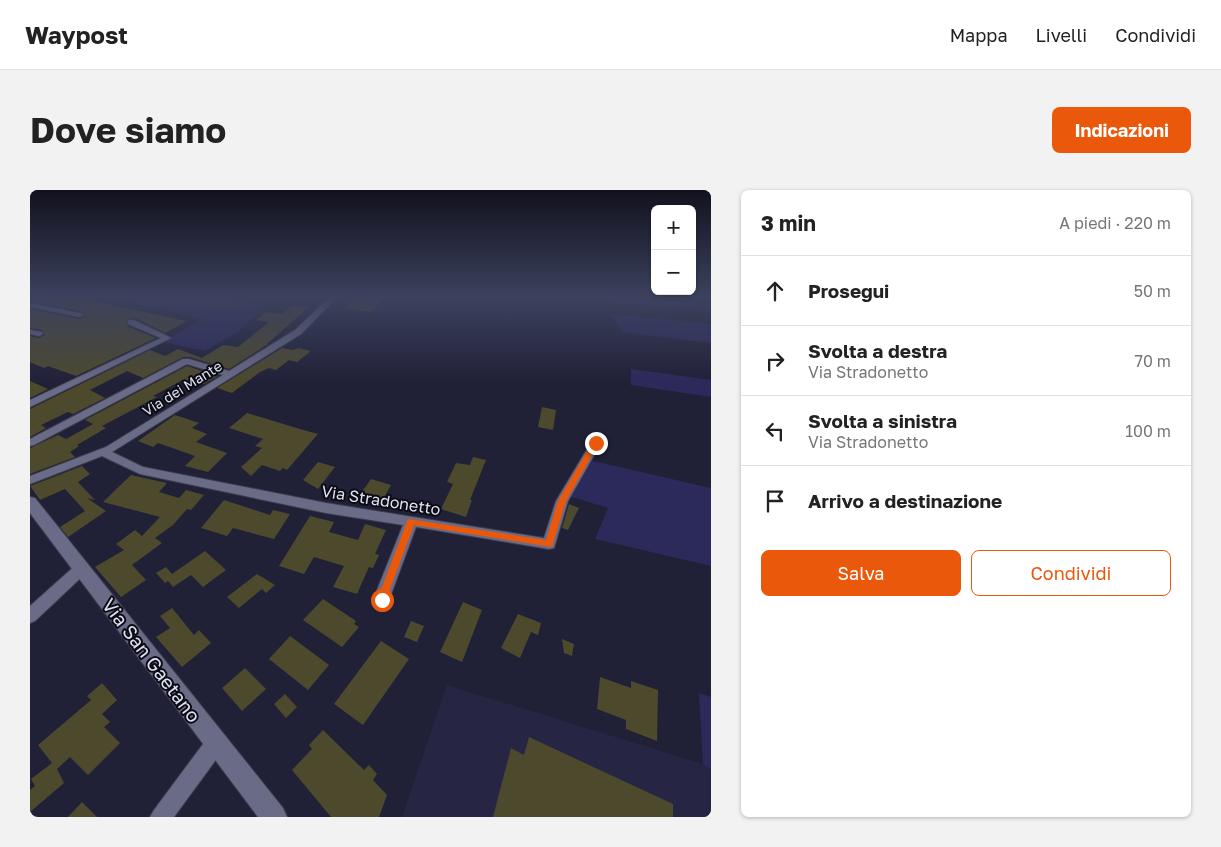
<!DOCTYPE html>
<html lang="it">
<head>
<meta charset="utf-8">
<style>
  :root { --surface:#fff; --page:#f2f2f2; --text:#222; --muted:#767676; --line:#e0e0e0; --accent:#ea580c }
  body { margin:0; font-family:"Golos Text",sans-serif; background:var(--page); color:var(--text) }
  .controls { position:absolute; right:15px; top:15px; display:grid; overflow:hidden; border-radius:8px; box-shadow:0 1px 4px #0004 }
  .controls button { width:45px; height:45px; display:grid; place-items:center; padding:0; border:0; border-bottom:1px solid var(--line); background:var(--surface); color:var(--text); font:25px sans-serif }
  .stop { position:absolute; width:15px; height:15px; margin:-11px; border:4px solid #ea580c; border-radius:50%; background:#fff }
  .stop.end { background:#ea580c; border-color:#fff; box-shadow:0 1px 5px #0008 }
  .list { margin:0; padding:0; list-style:none }
  h2 { display:flex; justify-content:space-between; align-items:center; height:65px; margin:0; padding:0 20px; font-size:21px }
  h2 small { font-size:16px; font-weight:400; color:var(--muted) }
  .list li { display:grid; grid-template-columns:32px 1fr auto; gap:15px; align-items:center; box-sizing:border-box; height:70px; padding:0 20px; border-top:1px solid var(--line) }
  .list b { display:block; font-size:19px; white-space:nowrap }
  .list p { margin:0; font-size:16px; white-space:nowrap; color:var(--muted) }
  .list em { font-size:16px; font-style:normal; color:var(--muted) }
  .actions { display:flex; gap:10px; padding:15px 20px }
  .actions a { flex:1; padding:11px 0; border:1px solid var(--accent); border-radius:8px; text-align:center; font-size:18px; color:var(--accent) }
  .actions .main { background:var(--accent); color:#fff }
  .icon { flex:none; width:28px; height:28px; fill:none; stroke:currentColor; stroke-width:2; stroke-linecap:round; stroke-linejoin:round }
  .map { position:relative; flex:none; width:681px; height:627px; overflow:hidden; border-radius:8px }
  header { display:flex; align-items:center; gap:30px; box-sizing:border-box; height:70px; padding:0 25px; background:var(--surface); border-bottom:1px solid var(--line) }
  header strong { font-size:24px }
  nav { display:flex; gap:28px; margin-inline-start:auto; font-size:18px }
  .intro { display:flex; align-items:center; justify-content:space-between; box-sizing:border-box; height:120px; padding:0 30px }
  h1 { margin:0; font-size:35px }
  .button { padding:12px 22px; border-radius:8px; background:var(--accent); color:#fff; font-size:18px; font-weight:700 }
  main { display:flex; gap:30px; padding:0 30px }
  aside { flex:1; background:var(--surface); border-radius:8px; box-shadow:0 1px 4px #0004 }
  .map>svg:first-child { display:block }
  .built { fill:#262543 }
  .green { fill:#2c295b }
  .building { fill:#4d492d }
  .lines { fill:none; stroke-linecap:round; stroke-linejoin:round }
  .street-casing { stroke:#3d3d50; stroke-width:2 }
  .secondary-casing { stroke:#3d3d50; stroke-width:2 }
  .street { fill:#6a6b87; fill-rule:evenodd }
  .secondary { fill:#6a6b87; fill-rule:evenodd }
  .route { fill:#ea580c }
  .labels { text-anchor:middle; dominant-baseline:central; stroke-width:4; stroke-linejoin:round; paint-order:stroke }
  .far-street-label { font-size:14px; fill:#dfe0f0; stroke:#0b0b15 }
  .street-label { font-size:16px; fill:#dfe0f0; stroke:#0b0b15 }
  .near-street-label { font-size:19px; fill:#dfe0f0; stroke:#0b0b15 }
</style>
</head>
<body>
<header>
<strong>Waypost</strong>
<nav><a>Mappa</a><a>Livelli</a><a>Condividi</a></nav>
</header>
<div class="intro"><h1>Dove siamo</h1><a class="button">Indicazioni</a></div>
<main>
<div class="map">
<svg width="681" height="627" viewBox="0 0 681 627">
  <rect width="100%" height="100%" fill="#202037"/>
  <path class="built" d="M417,495L673,574L681,579V627H372Z"/>
  <g class="green">
    <path d="M74,106H199L196,109L237,115L208,142L175,161L133,152L172,129Z"/>
    <path d="M570,106L681,114V122L574,112Z"/>
    <path d="M581,124L681,134V153L592,142Z"/>
    <path d="M601,179L681,190V207L601,195Z"/>
    <path d="M559,270L681,298V376L565,349L578,318L539,306Z"/>
    <path d="M669,503L681,507V579L673,574Z"/>
  </g>
  <g class="building">
    <path d="M14,106H40L157,131L135,143L105,128L97,129V136L126,148L46,186L18,176L14,178L0,172V146L9,148L15,145L12,140L0,138V119L50,129L56,126L50,121L2,111Z"/>
    <path d="M326,106H356L341,122L314,118Z"/>
    <path d="M262,115L279,117L237,154H238L199,179L160,167H153L113,188L97,181L60,200L75,208L43,224L38,222L11,235L16,238L0,247V219L120,160L135,166L148,159L172,168L193,155L208,157L239,132L226,130L236,122L251,124Z"/>
    <path d="M252,158L263,160L268,158L281,161L267,172L259,170L246,180L239,178L230,182L202,203L187,198Z"/>
    <path d="M157,176L188,186L174,194L166,192L163,194L152,190L149,192L123,206L127,207L72,236L76,238L47,255L49,256L40,262L45,267L0,284V258L28,245L36,249L63,234L55,230Z"/>
    <path d="M0,191L18,199L0,208Z"/>
    <path d="M512,217L526,220L523,240L508,237Z"/>
    <path d="M217,223L270,239L288,244L257,280L253,278L250,281L232,275L221,286L211,277L232,258L225,256L233,249L199,238Z"/>
    <path d="M145,225L169,233L162,238L177,244L166,252L197,263L178,282L155,276L165,266L128,253L123,257L108,251Z"/>
    <path d="M443,267L456,270L440,310H442L436,327L411,319L423,294L417,292L426,273L440,275Z"/>
    <path d="M288,272L305,277L288,299L273,290Z"/>
    <path d="M52,276L60,284L48,292L65,310L57,308L76,321L38,347L30,337L55,321L35,299L10,310L0,296Z"/>
    <path d="M101,285L137,293L129,302L149,308L156,300L174,305L161,320L157,319L143,335L125,348L132,353L102,375L116,390L91,407L65,377L94,360L86,354L105,340L112,346L130,327L73,312Z"/>
    <path d="M341,289L361,295L352,311L329,306Z"/>
    <path d="M194,310L240,325L243,320L260,324L244,349L203,338L197,346L171,338Z"/>
    <path d="M539,314L549,318L538,340L532,338Z"/>
    <path d="M280,326L304,332L299,342L328,350L335,334L356,340L345,364L349,365L343,378L339,377L327,404L303,397L314,376L284,367L274,384L249,376Z"/>
    <path d="M175,361L196,380L173,397L161,385L143,397L138,391L135,393L126,383L136,377L142,384Z"/>
    <path d="M227,384L245,395L236,403L232,399L209,418L197,407Z"/>
    <path d="M293,409L326,431L324,434L329,437L312,457L273,430Z"/>
    <path d="M433,412L452,420L432,472L410,462Z"/>
    <path d="M142,418L164,445L169,440L181,453L152,477L126,447L140,438L130,426Z"/>
    <path d="M488,424L511,433L508,445L501,442L490,468L471,458Z"/>
    <path d="M381,431L394,436L387,452L374,447Z"/>
    <path d="M260,446L299,475L278,500L239,469Z"/>
    <path d="M532,449L544,454L542,466L534,463Z"/>
    <path d="M351,451L379,469L333,535L304,514Z"/>
    <path d="M215,478L236,499L212,521L192,498Z"/>
    <path d="M570,487L601,498V491L628,500L627,551L596,539V530L567,519Z"/>
    <path d="M72,493L87,510L72,524L80,532L74,537L90,553L58,585L40,567L27,579L34,593L0,622V600L5,596L1,589L22,573L8,555L61,510L57,506Z"/>
    <path d="M255,504L267,517L256,528L244,514Z"/>
    <path d="M293,540L334,580L339,575L347,584L343,590L357,605L349,627H301L262,580L282,559L279,555Z"/>
    <path d="M499,547L643,614V627H463L481,558L494,565Z"/>
    <path d="M52,612L67,627H38Z"/>
  </g>
  <g class="lines">
    <defs>
      <g id="street">
        <path d="M301,106H308L271,144L82,262L113,277L296,313L514,348L526,311L562,251H570L571,253L538,311L524,358L519,359L386,337L359,410L356,415L351,416L346,415L343,410L373,335L296,323L110,284L72,266L0,294V286L76,257L193,185L157,174L4,255L0,256V249L153,169H159L199,181L265,140Z"/>
        <path d="M0,113L50,123L54,125L50,127L0,117Z"/>
        <path d="M98,130H104L141,148L0,217V210L131,148L98,134Z"/>
        <path d="M0,140L12,142L13,144L9,146L0,144Z"/>
        <path d="M52,372L57,374L59,378L57,382L5,431L0,433V416L47,374Z"/>
        <path d="M186,543L193,546L196,553L193,560L144,627H120L124,620L179,546Z"/>
      </g>
      <path id="secondary" d="M0,307L5,308L253,618L257,627H228L0,323Z"/>
    </defs>
    <use href="#street" class="street-casing"/>
    <use href="#secondary" class="secondary-casing"/>
    <use href="#street" class="street"/>
    <use href="#secondary" class="secondary"/>
  </g>
  <linearGradient id="sky" x2="0" y2="1"><stop stop-color="#12121e"/><stop offset="0.55" stop-color="#3c425e"/><stop offset="1" stop-color="#3c425e" stop-opacity="0"/></linearGradient>
  <rect width="681" height="194" fill="url(#sky)"/>
  <path class="route" d="M566,251L569,253L536,311L522,357L384,335L356,410L352,414L348,413L347,410L378,329L516,350L528,311L562,253Z"/>
  <g class="labels">
    <g class="far-street-label">
      <text transform="translate(152 198) rotate(-32)">Via dei Mante</text>
    </g>
    <g class="street-label">
      <text transform="translate(351 310) rotate(9)">Via Stradonetto</text>
    </g>
    <g class="near-street-label">
      <text transform="translate(122 470) rotate(53)">Via San Gaetano</text>
    </g>
  </g>
</svg>
<div class="controls">
<button>+</button>
<button>−</button>
</div>
<div class="stop" style="left:352px;top:410px"></div>
<div class="stop end" style="left:566px;top:253px"></div>
</div>
<aside>
<h2>3 min<small>A piedi · 220 m</small></h2>
<ul class="list">
<li><svg class="icon" aria-label="ahead" viewBox="0 0 24 24"><path d="M12 20V5M6 11l6-6 6 6"/></svg><div><b>Prosegui</b></div><em>50 m</em></li>
<li><svg class="icon" aria-label="right" viewBox="0 0 24 24"><path d="M7 20v-9h11M14 6l5 5-5 5"/></svg><div><b>Svolta a destra</b><p>Via Stradonetto</p></div><em>70 m</em></li>
<li><svg class="icon" aria-label="left" viewBox="0 0 24 24"><path d="M17 20v-9H6M10 6l-5 5 5 5"/></svg><div><b>Svolta a sinistra</b><p>Via Stradonetto</p></div><em>100 m</em></li>
<li><svg class="icon" aria-label="arrive" viewBox="0 0 24 24"><path d="M6 21V4h12l-3 4 3 4H6"/></svg><div><b>Arrivo a destinazione</b></div></li>
</ul>
<div class="actions"><a class="main">Salva</a><a>Condividi</a></div>
</aside>
</main>
</body>
</html>
